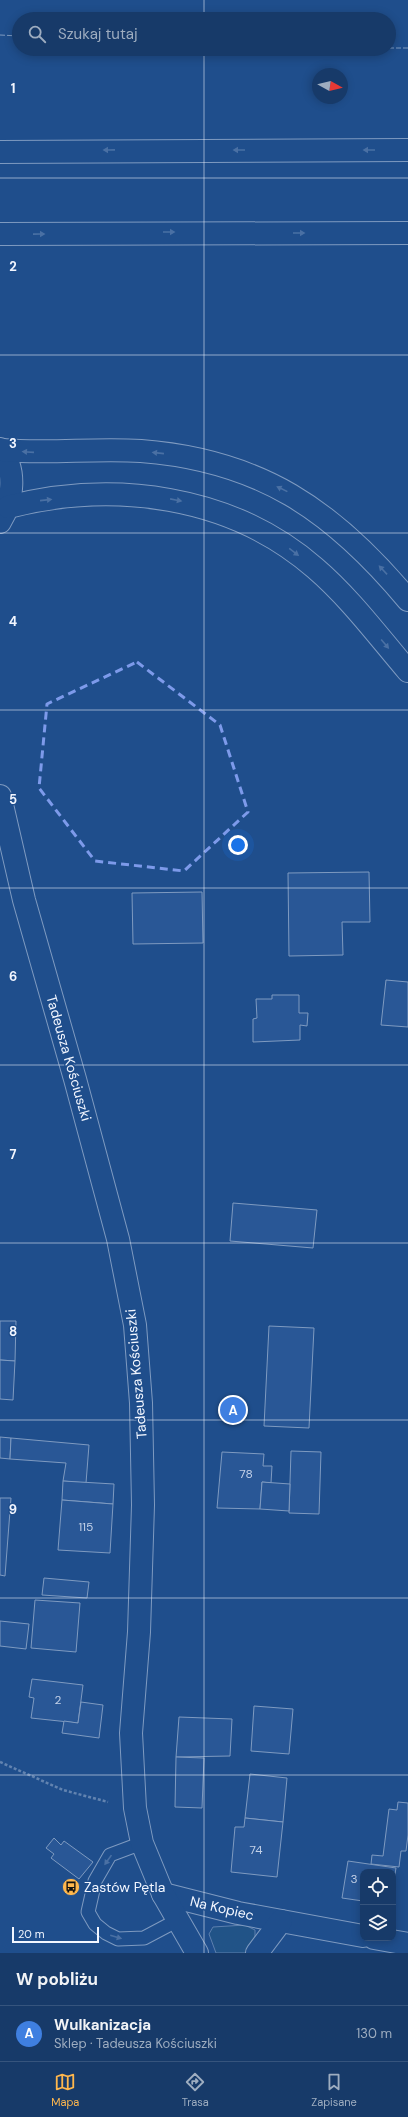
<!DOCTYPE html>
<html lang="pl">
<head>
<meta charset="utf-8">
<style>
  :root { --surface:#173a69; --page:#20416f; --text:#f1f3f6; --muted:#9eadc0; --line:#36547d; --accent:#ffb74d }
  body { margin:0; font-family:"DM Sans",sans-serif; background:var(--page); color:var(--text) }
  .controls { position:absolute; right:12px; bottom:12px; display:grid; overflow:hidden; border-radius:8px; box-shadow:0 2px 10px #0003 }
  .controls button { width:36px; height:36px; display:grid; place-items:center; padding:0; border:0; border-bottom:1px solid var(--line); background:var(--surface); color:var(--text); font:20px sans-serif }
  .compass { position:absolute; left:312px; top:68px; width:36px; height:36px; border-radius:50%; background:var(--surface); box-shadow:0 2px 10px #0003; rotate:98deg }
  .scale { position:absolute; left:12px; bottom:10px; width:87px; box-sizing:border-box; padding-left:4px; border:2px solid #f2f6ff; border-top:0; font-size:11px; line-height:14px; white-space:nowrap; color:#f2f6ff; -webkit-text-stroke:3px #1f4e8c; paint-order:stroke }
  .you { position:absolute; left:238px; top:845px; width:14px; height:14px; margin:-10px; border:3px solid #fff; border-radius:50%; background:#1a73e8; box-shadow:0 0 0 6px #1a73e833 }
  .badge { display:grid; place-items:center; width:26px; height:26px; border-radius:50%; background:var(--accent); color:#fff; font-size:13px; font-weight:700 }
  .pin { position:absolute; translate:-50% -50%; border:2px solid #fff; box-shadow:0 1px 4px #0006 }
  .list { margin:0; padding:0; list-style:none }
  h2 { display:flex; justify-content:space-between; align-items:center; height:52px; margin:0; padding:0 16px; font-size:17px }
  h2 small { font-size:13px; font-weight:400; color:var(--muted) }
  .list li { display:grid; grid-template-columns:26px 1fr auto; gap:12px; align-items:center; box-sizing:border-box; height:56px; padding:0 16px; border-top:1px solid var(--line) }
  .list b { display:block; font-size:15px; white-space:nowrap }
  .list p { margin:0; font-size:13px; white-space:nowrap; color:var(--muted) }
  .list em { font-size:13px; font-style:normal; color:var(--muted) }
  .icon { flex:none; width:22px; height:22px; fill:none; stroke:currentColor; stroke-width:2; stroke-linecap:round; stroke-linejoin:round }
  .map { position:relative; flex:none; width:408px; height:1953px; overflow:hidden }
  .search { position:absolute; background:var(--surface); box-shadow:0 2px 10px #0003; left:12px; right:12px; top:12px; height:44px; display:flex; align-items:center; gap:10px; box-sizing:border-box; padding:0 14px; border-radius:22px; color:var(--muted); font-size:15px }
  .sheet { height:108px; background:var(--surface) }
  nav { display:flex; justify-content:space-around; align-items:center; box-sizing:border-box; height:56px; border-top:1px solid var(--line); background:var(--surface); font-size:11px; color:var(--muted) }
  nav a { display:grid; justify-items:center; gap:2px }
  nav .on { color:var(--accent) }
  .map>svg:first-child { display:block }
  .green { fill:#245a82; stroke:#a8bbd7 }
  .building { fill:#3563a3; stroke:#f2f6ff }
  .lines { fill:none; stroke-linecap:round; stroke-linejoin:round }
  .service-casing { stroke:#f2f6ff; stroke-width:15 }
  .minor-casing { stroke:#f2f6ff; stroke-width:24 }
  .tertiary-casing { stroke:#f2f6ff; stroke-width:24 }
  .motorway-casing { stroke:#f2f6ff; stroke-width:24 }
  .path { stroke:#b3c4dc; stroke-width:2.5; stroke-dasharray:3 2; stroke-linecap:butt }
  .service { stroke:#1f4e8c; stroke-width:13 }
  .minor { stroke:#1f4e8c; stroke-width:22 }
  .tertiary { stroke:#1f4e8c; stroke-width:22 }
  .motorway { stroke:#1f4e8c; stroke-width:22 }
  .fence { stroke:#f2f6ff; stroke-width:1; stroke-dasharray:5 2; stroke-linecap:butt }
  .oneway { fill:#7e9ac0 }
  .marked { fill:none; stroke:#7d9aea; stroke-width:3; stroke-dasharray:8 5; stroke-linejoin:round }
  .grid { fill:none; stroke:#f2f6ff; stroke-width:1; stroke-opacity:0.55 }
  .labels { text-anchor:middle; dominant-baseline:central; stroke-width:3; stroke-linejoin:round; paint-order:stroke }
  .number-label { font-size:12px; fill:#c3d1e8 }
  .street-label { font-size:14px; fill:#f2f6ff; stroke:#1f4e8c }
  .poi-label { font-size:14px; fill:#f2f6ff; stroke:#1f4e8c; text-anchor:start }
  .grid-label { font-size:13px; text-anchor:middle; font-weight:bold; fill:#f2f6ff; stroke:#1f4e8c; stroke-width:3; stroke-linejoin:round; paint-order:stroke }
</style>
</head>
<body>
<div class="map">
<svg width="408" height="1953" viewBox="0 0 408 1953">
  <rect width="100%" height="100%" fill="#1f4e8c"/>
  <path class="green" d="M245,1925L255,1930V1941L248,1953H216L209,1934L213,1927Z"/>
  <g class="building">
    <path d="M369,872L370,922H342L343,955L289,956L288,873Z"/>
    <path d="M202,892L203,943L133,944L132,893Z"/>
    <path d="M386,980L408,982V1027L381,1025Z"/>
    <path d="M272,995H299V1013H308L307,1026L300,1025V1040L253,1042V1019L257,1018L256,999H272Z"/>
    <path d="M233,1203L317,1210L313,1248L230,1241Z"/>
    <path d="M0,1321H16L15,1361L0,1360Z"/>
    <path d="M269,1326L314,1328L309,1428L264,1426Z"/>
    <path d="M0,1360L15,1361L13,1400L0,1399Z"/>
    <path d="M0,1437L11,1438L10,1459L0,1458Z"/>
    <path d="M11,1438L89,1445L86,1483L63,1481L66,1463L10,1459Z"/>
    <path d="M291,1451L321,1452L319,1514L289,1513Z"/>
    <path d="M222,1452L264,1454L263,1466H272L271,1483L262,1482L260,1509L217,1508Z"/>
    <path d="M63,1481L114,1484L113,1504L62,1500Z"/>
    <path d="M262,1482L290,1484L289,1511L260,1509Z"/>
    <path d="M0,1498H11L5,1576L0,1575Z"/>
    <path d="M62,1500L113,1504L110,1553L58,1550Z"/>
    <path d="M44,1578L89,1582L87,1598L42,1595Z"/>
    <path d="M35,1600L80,1603L76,1652L31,1648Z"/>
    <path d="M0,1621L29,1624L26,1649L0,1646Z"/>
    <path d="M32,1679L83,1685L78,1723L31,1718L34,1698L29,1697Z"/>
    <path d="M81,1702L103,1705L99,1738L62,1733L64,1721L78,1723Z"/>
    <path d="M254,1706L293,1709L289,1754L251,1751Z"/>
    <path d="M179,1717L232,1719L230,1756L176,1757Z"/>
    <path d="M176,1757L204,1758L202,1808L175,1807Z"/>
    <path d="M250,1774L287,1778L283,1822L245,1818Z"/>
    <path d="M398,1802L408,1803V1835L406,1851H401L399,1867L371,1864L372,1855L383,1856L389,1809L397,1810Z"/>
    <path d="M245,1818L283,1822L277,1877L231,1872L235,1827H244Z"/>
    <path d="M54,1838L61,1845L64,1841L93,1862L79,1879L51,1858L54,1854L46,1848Z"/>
    <path d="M348,1861L396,1868L393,1886V1872H363V1901L342,1898Z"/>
  </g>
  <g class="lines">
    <defs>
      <path id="service" d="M142,1843L110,1855L95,1881L88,1912L95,1924L106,1933L118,1939L144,1938L178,1920"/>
      <g id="minor">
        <path d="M163,1894L238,1913L363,1936"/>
        <path d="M374,1938L408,1944"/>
        <path d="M257,1953L281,1921"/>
      </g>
      <g id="tertiary">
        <path d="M0,449C17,469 13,501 0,522"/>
        <path d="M0,796L24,900L75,1079L118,1239L135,1325L141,1403L143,1505L139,1632L131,1733L135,1808L142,1843L163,1894L197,1953"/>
      </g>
      <g id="motorway">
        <path d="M0,152L408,150"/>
        <path d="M0,234L408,233"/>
        <path d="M2,450C48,454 95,448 141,451C260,460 333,510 408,600"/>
        <path d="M8,507C114,480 231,495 315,568C350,598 378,636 408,671"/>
      </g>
    </defs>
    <use href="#service" class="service-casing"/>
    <use href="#minor" class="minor-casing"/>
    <use href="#tertiary" class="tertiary-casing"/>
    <use href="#motorway" class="motorway-casing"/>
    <path class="path" d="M0,1762L63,1790L108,1802"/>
    <use href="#service" class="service"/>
    <use href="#minor" class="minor"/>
    <use href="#tertiary" class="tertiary"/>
    <use href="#motorway" class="motorway"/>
    <g class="fence">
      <path d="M0,35L19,36"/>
      <path d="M389,48H408"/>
    </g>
  </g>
  <defs><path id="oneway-solid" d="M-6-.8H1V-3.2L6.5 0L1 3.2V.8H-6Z"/></defs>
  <g class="oneway">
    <use href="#oneway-solid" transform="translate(109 150) rotate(179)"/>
    <use href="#oneway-solid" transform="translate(239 150) rotate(-180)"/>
    <use href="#oneway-solid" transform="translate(369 150) rotate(-180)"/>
    <use href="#oneway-solid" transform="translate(169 232)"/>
    <use href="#oneway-solid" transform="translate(299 233)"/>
    <use href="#oneway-solid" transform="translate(39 234) rotate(-1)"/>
    <use href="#oneway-solid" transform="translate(28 452) rotate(-176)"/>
    <use href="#oneway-solid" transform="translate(158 453) rotate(-174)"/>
    <use href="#oneway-solid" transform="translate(282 489) rotate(-154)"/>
    <use href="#oneway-solid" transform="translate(46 500) rotate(-6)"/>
    <use href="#oneway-solid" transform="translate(176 500) rotate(11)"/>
    <use href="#oneway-solid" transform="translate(294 552) rotate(37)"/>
    <use href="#oneway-solid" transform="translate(383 570) rotate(-133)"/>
    <use href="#oneway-solid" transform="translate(385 644) rotate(50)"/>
    <use href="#oneway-solid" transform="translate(108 1860) rotate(125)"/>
    <use href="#oneway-solid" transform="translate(116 1937) rotate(16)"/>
  </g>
  <path d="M0 0H408V1953H0ZM137,662L220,725L248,812L184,871L95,861L39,788L47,704Z" fill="#1f4e8c" fill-opacity=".55" fill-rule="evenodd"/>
  <path class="marked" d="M137,662L220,725L248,812L184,871L95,861L39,788L47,704Z"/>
  <path class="grid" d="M204,0V19M204,49V1953M0,178H408M0,355H408M0,533H408M0,710H408M0,888H408M0,1065H408M0,1243H408M0,1420H408M0,1598H408M0,1775H408"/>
  <defs>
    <symbol id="bus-disc" viewBox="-11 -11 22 22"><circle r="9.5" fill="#ffb74d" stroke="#1f4e8c"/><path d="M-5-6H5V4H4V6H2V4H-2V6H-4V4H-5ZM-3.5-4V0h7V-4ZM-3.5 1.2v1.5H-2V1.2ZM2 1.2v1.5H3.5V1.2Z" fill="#111"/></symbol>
  </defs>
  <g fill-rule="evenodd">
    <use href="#bus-disc" x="61" y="1877" width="20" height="20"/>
  </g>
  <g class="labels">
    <g class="number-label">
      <text x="246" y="1474">78</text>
      <text x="86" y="1527">115</text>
      <text x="58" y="1700">2</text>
      <text x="256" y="1850">74</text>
      <text x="354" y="1879">3</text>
    </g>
    <g class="street-label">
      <text transform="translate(69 1058) rotate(74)">Tadeusza Kościuszki</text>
      <text transform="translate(136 1374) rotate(-95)">Tadeusza Kościuszki</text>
      <text transform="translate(222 1908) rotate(13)">Na Kopiec</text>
    </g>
    <g class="poi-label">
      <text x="84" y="1887">Zastów Pętla</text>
    </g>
  </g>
  <g class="grid-label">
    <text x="13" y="93">1</text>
    <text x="13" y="271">2</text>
    <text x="13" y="448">3</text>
    <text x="13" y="626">4</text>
    <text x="13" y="804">5</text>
    <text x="13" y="981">6</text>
    <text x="13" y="1159">7</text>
    <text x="13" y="1336">8</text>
    <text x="13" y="1514">9</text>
  </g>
</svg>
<div class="controls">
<button><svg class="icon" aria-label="locate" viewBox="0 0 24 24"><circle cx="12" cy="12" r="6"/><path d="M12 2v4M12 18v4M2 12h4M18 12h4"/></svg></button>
<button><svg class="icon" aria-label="layers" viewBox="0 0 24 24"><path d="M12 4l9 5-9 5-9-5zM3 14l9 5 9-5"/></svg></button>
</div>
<svg class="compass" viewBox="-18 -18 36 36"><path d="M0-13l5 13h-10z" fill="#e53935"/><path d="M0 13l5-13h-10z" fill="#9eadc0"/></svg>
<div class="scale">20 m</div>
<div class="you"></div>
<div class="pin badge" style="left:233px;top:1410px;background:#3f7fe0">A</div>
<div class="search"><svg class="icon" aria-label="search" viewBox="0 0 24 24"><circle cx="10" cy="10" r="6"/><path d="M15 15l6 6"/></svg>Szukaj tutaj</div>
</div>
<section class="sheet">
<h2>W pobliżu<small></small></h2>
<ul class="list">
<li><span class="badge" style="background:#3f7fe0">A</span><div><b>Wulkanizacja</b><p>Sklep · Tadeusza Kościuszki</p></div><em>130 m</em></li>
</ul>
</section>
<nav>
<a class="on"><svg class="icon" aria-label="map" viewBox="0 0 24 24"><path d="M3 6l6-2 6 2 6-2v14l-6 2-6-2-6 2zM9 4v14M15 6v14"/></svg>Mapa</a>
<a><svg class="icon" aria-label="directions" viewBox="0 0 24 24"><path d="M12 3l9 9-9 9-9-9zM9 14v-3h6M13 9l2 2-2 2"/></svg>Trasa</a>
<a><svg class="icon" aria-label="saved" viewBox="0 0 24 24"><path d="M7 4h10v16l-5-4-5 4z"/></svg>Zapisane</a>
</nav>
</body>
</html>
